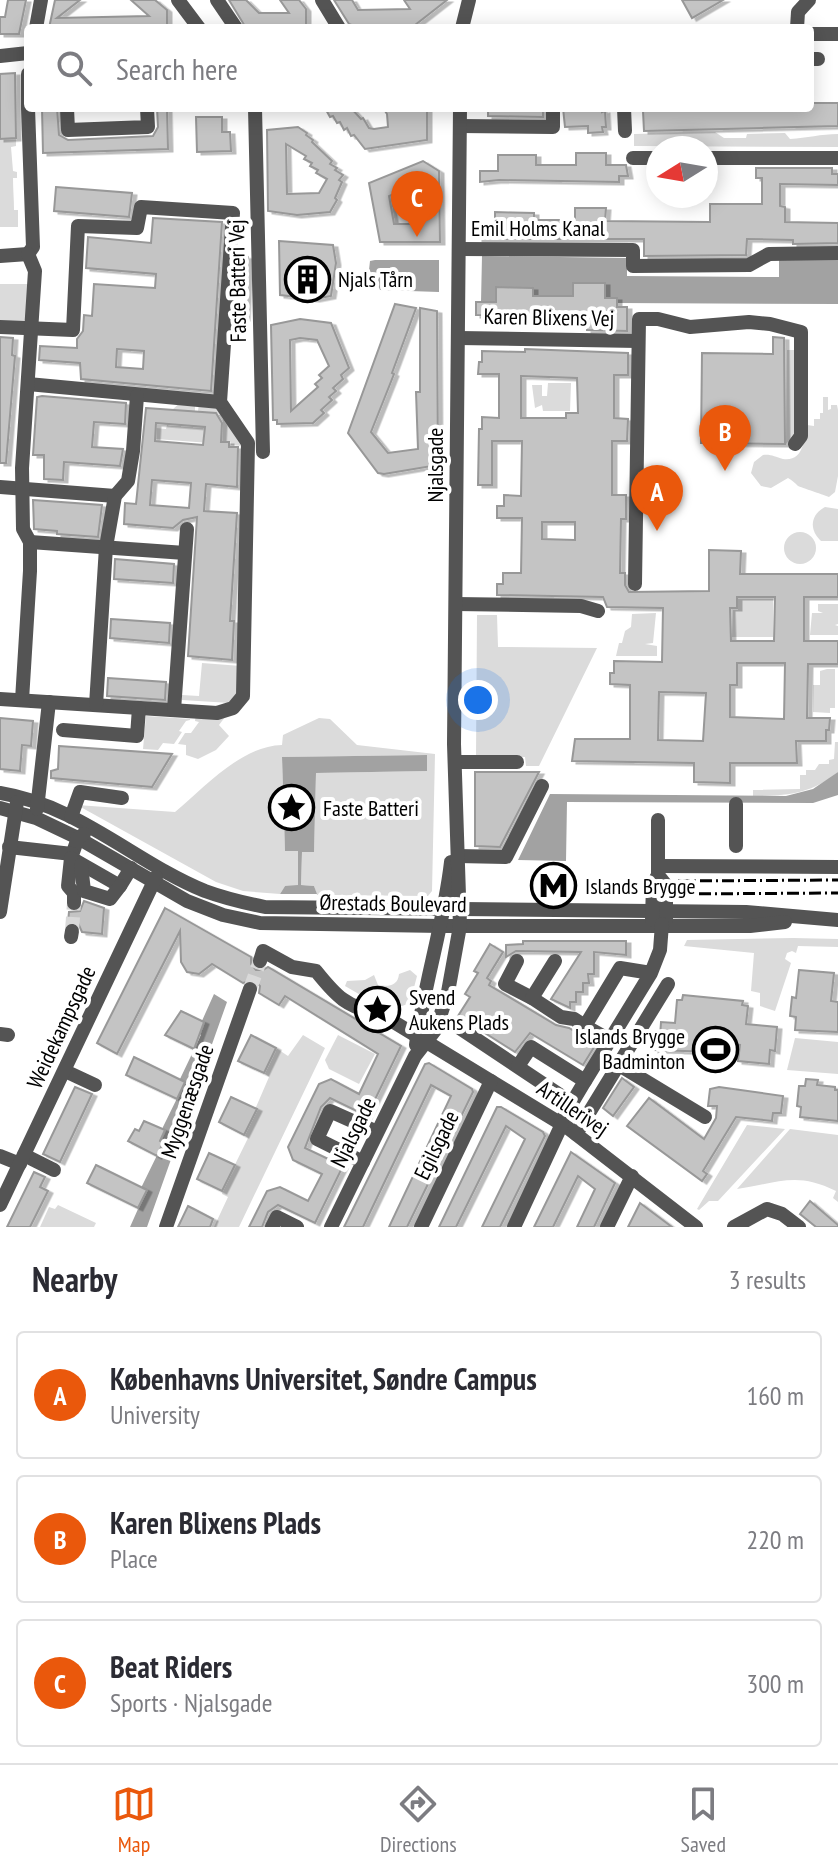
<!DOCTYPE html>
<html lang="en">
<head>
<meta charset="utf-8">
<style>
  :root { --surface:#fff; --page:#f2f2f3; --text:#2b2b33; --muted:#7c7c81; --line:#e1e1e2; --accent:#ea580c }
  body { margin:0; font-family:"PT Sans Narrow",sans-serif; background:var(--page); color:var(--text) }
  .compass { position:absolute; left:646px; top:136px; width:72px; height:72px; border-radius:50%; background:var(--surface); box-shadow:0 4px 20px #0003; rotate:259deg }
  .you { position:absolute; left:478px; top:700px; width:28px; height:28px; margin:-20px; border:6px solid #fff; border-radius:50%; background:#1a73e8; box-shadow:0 0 0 12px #1a73e833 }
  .badge { display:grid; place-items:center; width:52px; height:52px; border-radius:50%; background:var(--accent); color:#fff; font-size:26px; font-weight:700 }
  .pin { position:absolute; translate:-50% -66px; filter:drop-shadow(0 2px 4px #0008) }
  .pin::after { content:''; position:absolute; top:42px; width:28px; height:24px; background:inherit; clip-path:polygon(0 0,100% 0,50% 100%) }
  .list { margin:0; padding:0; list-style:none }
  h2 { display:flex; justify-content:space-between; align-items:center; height:104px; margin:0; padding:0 32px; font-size:34px }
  h2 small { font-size:26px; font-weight:400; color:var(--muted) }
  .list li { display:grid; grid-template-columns:52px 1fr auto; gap:24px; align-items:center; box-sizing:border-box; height:128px; margin:0 16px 16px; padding:0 16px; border:2px solid var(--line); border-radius:8px }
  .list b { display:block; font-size:30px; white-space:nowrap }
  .list p { margin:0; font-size:26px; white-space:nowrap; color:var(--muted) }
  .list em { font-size:26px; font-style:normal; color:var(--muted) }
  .icon { flex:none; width:44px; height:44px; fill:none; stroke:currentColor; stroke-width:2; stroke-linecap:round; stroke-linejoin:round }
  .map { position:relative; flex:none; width:838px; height:1227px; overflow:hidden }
  .search { position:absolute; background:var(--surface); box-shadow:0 4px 20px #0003; left:24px; right:24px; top:24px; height:88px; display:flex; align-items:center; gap:20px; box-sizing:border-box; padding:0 28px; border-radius:8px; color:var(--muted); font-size:30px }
  .sheet { height:536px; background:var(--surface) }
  nav { display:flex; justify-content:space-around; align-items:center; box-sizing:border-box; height:112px; border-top:2px solid var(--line); background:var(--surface); font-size:22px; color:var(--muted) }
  nav a { display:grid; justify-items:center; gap:4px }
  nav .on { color:var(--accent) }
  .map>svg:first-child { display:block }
  .green { fill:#dbdbdb }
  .water { fill:#a2a2a2 }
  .building { fill:#c4c4c4; stroke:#989898; stroke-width:2; fill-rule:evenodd; filter:url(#shadow) }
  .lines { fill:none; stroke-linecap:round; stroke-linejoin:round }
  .minor-tunnel { stroke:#d9d9d9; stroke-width:14; stroke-dasharray:14 7; stroke-linecap:butt }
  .minor { stroke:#545454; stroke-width:14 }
  .rail { stroke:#000; stroke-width:3; stroke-dasharray:12 4 2 4; stroke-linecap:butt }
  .labels { text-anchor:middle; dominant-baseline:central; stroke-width:8; stroke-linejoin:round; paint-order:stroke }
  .street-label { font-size:22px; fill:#000; stroke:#fff }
  .poi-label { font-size:22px; fill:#000; stroke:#fff; text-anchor:start }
</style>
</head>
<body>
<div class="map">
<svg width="838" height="1227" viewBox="0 0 838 1227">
  <defs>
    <filter id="shadow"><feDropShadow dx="4.5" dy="2.5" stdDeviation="0" flood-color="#0004"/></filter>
  </defs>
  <rect width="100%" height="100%" fill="#fff"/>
  <g class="green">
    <path d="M715,132L724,138H746L747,134L785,133L790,139C807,138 821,134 838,134V147L634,146V134Z"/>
    <path d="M16,138V146L11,147L13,171L17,172V178H13C13,189 14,200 14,210H18V227H0V139Z"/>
    <path d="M423,181L422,224H394L389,196Z"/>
    <path d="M0,284H28L26,319L23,322L0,323Z"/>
    <path d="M787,350H799L798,428L786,444Z"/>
    <path d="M548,383H571L570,411H543L542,405L535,408L532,385H542V396H547Z"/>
    <path d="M823,397H828V410L831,409V405H837L838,410V476L835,492L829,497C827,496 800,487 798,486C795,483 792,480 788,478L771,488L761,486L751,473L754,462L763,455C771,454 775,457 783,459C804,462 804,439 807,425L814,426V419H820V413H823Z"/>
    <path d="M181,402L195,403V411H198L199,403L214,405L223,414L206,413L204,436L222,437L223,414L242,446L231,445L230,441H223V444L156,439V428L166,429L167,425L197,427L198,412L172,410Z"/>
    <path d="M825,507L838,509V541H821C809,530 810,515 825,507Z"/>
    <circle cx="800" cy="548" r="16"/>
    <path d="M738,599H773V637H732L733,610H738Z"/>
    <path d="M818,604H838V624L835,625L838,626V635H810L812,613H823L818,611Z"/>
    <path d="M656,613L653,643L645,644L657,646V656H616L619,643H622L625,631L631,627L632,614Z"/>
    <path d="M477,615H497L498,647L597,648L539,766H526L525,757H476Z"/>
    <path d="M202,663L241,666V688L230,703L182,700V695L199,696Z"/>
    <path d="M827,669H835V708H830V713L813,712V685H820V671Z"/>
    <path d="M196,714L225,717L219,725L229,736L216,750L198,759L186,755V745L178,744L185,733H191L199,722L195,721Z"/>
    <path d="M146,716L190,719V720L186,721L179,731L182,732L174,744L163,743L158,750L143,749Z"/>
    <path d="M319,718L330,719L357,745L435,754L432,891L428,896L317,895L314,886L301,885L302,852L314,851L316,773L426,771L427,755L282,757L285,850L298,851V886H285L280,894L243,891L216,882L77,805L175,812C205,787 241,746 282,745L283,735Z"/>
    <path d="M835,742H838V772C812,794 786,796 753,796V790L800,789V775H806V770H815L819,764H829V760L834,759Z"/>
    <path d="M793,938L838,939V947L798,946L796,953L792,951L787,953L785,959L791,963L775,1011L760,1006V993L751,991L754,953L684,946L687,940Z"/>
    <path d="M410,970L417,976L410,1003L402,1006L385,1005L384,998L364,997L345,986L347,981L365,980L374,975L378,985C388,987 398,986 399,974Z"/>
    <path d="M303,1035L325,1048L239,1227H214L228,1197L222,1194V1191L248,1138L244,1135L269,1077L264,1073L276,1048L288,1056Z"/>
    <path d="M338,1035L375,1054L359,1084L329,1069L325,1060Z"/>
    <path d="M795,1038L838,1042V1074L787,1070Z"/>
    <path d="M747,1125L785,1129L718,1201H709L699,1210L697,1209Z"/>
    <path d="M790,1129L838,1135V1202L833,1198L836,1191C796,1171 779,1183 737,1189Z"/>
    <path d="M58,1205L96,1223L94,1227H40L49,1207L55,1209Z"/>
  </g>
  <g class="water">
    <path d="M482,256L627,258V276L779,277V259H838V304L617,303L605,298V283H574L573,296H533L532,288L496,287V302H481Z"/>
    <path d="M375,260H439V292L380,290L375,278L369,270L370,261Z"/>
    <path d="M427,755V771L316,773L314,852H302L301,885L314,886L317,894H280L285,886L298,885V851H285L282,757Z"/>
    <path d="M838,772V795L813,803L567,802L566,861L518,860L550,794L786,796L813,789Z"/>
    <path d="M214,994L227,1002L147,1227H130L146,1191L141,1188L163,1143L158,1140L165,1131L162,1129L185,1082L180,1079L201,1035L197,1032Z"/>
  </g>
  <g class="building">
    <path d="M8,0H26L19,34H0V17H5Z"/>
    <path d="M55,0H80L57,18L149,16L131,0H155L167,10V28H49Z"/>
    <path d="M229,0H246L259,13H289L280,0H299L306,9V28H246Z"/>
    <path d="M334,0H352L358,10L410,9L404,0H447L415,25L354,26L349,24Z"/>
    <path d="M682,0H723L692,18Z"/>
    <path d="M15,73L16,138L0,139V74Z"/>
    <path d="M810,103H838V126L644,131L643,111L709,108H810Z"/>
    <path d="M42,108H57L59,135L68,140L153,136L158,127L157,108H167L168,149L43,153Z"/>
    <path d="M325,108H351L361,119L363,118L369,128L374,129L388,127L387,114L383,108H427V140L365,149L354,135L351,136L347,128L344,130L340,122L337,123L333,116L330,117Z"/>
    <path d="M488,108H543V117L488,116Z"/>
    <path d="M563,108H602V112L605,111L606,127H602L603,132L588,133V126L565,127Z"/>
    <path d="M196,117H222V132H230L231,151L197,152Z"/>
    <path d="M298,127L307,133L306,135L313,140L312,142L332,161L330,164L337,168L335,170L343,175L339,180L342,182L335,198L337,200L330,212L297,215L268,211L267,130ZM286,144L306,156L304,159L312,163L310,166L318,170L316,173L327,179L319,193L287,194Z"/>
    <path d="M576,153H606V165H626L628,176H619V182L499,180L480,182V171H498V155H536V165H576Z"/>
    <path d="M423,161L439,171L440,242H380L369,183ZM423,181L422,224H394L389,196Z"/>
    <path d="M756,168H832V174H838V185L780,184V206L785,207V222L838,223V243L793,244V240L747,239L746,255L644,256V239H478V232H495V212L534,213V220H575V208H606L605,221L710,222V204H762V178H756Z"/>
    <path d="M56,187L132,193L129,217L54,211Z"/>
    <path d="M153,218L222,222L211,391L81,379L80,363L39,360L40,346L77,348V339L83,331L84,315L92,316L94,284L155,288L156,274L86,268L88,237L151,243ZM117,349L144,351L143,369L116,367Z"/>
    <path d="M279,241L333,245L336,263L331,296L315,299L280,295Z"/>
    <path d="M240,256L248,257L245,318H236Z"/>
    <path d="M573,283H605V298H617V307H627V331L587,330V316L476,315V302H496V287L533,288V296H573Z"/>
    <path d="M395,304L416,308L392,373L394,374L371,432L388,453L418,449L416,392H420V308L437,311L438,465L384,474L378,473L348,433Z"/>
    <path d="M300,319L331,323L349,368L341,375L343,379L333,388L336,391L329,397L332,400L321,410L324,413L313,423L277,424V420H273L271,325ZM300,338L317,340L329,366L319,375L322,378L315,384L318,387L291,411L290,340Z"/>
    <path d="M0,337L13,338L12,355L15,356L6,463H0Z"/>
    <path d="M773,337L784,338L785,444L701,443L702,353L773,354Z"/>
    <path d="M525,349L628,353V375H614V418L628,419L627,441H612V495H626V519H621L620,573H625V585L629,592L709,591V550L741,551L740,574H838V597H804V641H838V664H808L807,718H830L829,730H826V741H796L797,763H730V783L694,782V763L572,761L575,739H630V685L610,684V673H614V661L662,662L663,608L607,607L603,597L497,595V584H503V573H521L522,518H497V506H504V495L521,496L522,441H492V485H478L479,429H482V417L499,418V374H478L479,362H482V351L525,352ZM521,376L577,378L578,413H566V418H521ZM542,522H575V540L542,539ZM737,597H775L774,641H731L730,608H737ZM737,663H785L784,719L730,717V685H737ZM659,692L706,693L703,741L658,740Z"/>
    <path d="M42,396L126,403L125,424L94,422L92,447L123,449L120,466L64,462L63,480L44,479V455H33L37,397Z"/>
    <path d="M146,408L216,413L222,423L221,442H229V447H238L237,487L206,484L204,511L237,513L230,621H234L232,660L188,656L197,517L183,520L173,528L124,524L125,503L136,504ZM156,423L205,427L203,445L155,441ZM152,480L191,483L189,508L150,505Z"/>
    <path d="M33,500L102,505L98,537L57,534V531L34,529Z"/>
    <path d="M115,559L174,564L173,583L114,579Z"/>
    <path d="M111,619L170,623L169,643L110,638Z"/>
    <path d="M108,678L166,682L165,700L107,696Z"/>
    <path d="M0,718L33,721L31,746L22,745L20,771L0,769Z"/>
    <path d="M59,746L172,754L152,787L51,778V771L58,769Z"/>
    <path d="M475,772H539L500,847L475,846Z"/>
    <path d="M84,901L104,908L102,934L82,932L78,923L68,922L69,912L80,911Z"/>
    <path d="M165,908L251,957V964L256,970H263L268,967L401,1046L367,1116L330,1098L321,1107L305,1148L343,1166L315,1223L278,1205L268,1212L262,1227H249L267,1191L280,1187L308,1201L322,1174L293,1160L288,1147L319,1084L331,1079L359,1094L378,1054L285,996L279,1005L259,993L260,986L254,980L243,983L212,964L199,974L187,972L181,962L180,931L117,1054L97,1043Z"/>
    <path d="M523,941H626V955L594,952V974H588L589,983H583V992H576V1002H570V1008L551,999L581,952L516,951L506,957V945L523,944Z"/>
    <path d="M490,944L503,952L487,978L491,981L489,985L556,1025L569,1028L596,1044L583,1065L530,1033L515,1052L458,1016L470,997L465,994L478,973L474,971Z"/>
    <path d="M799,970L834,973L831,1001L838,1002V1032L795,1030L796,1017L790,1016L792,997L796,998Z"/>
    <path d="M683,995L743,1001L742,1005L748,1006L746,1024L777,1027L775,1051L770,1050L769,1064L738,1061L740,1045L716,1043L715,1052L654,1050L655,1036L660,1037L661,1022L675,1023L677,1000H682Z"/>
    <path d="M181,1011L204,1022L194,1049L165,1035Z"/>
    <path d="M251,1035L276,1048L264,1073L238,1061Z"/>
    <path d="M134,1057L185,1082L177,1099L126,1075Z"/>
    <path d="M429,1063L472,1089L473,1092L407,1227H389L451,1096L431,1085L363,1227H344L425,1064Z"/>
    <path d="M622,1078L634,1087L613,1116L603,1108Z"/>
    <path d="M806,1079L818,1080L817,1085L835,1087V1090H838V1121L800,1117L801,1107L797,1106L799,1086H805Z"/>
    <path d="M75,1087L92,1094L60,1162L43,1154Z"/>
    <path d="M719,1087L783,1096L781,1113H773L772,1121L736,1117L703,1171L707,1174L702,1181L627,1126L649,1098L704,1139L716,1118L717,1106H708L710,1089Z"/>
    <path d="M231,1097L257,1109L244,1135L219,1122Z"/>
    <path d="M497,1107H501L543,1132L545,1136L500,1227H482L525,1139L506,1126L456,1227H439Z"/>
    <path d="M144,1121L165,1130L160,1141L163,1143L157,1156L128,1141L135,1129L139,1131Z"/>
    <path d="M571,1152L615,1183L594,1227H577L595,1189L578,1176L553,1227H534Z"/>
    <path d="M209,1153L235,1165L222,1191L197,1179Z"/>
    <path d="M96,1165L147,1190L138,1208L87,1183Z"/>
    <path d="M34,1172L45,1177L40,1187L48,1191L30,1227H7Z"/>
    <path d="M810,1201L838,1225V1227H816L800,1214Z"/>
    <path d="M640,1203L672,1227H628Z"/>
    <path d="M188,1206L213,1219L210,1227H178Z"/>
  </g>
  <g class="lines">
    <g class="minor-tunnel">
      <path d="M72,931L74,903"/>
      <path d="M250,989L260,961"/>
    </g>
    <g class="minor">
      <path d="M178,0L199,28"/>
      <path d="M217,0L236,28"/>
      <path d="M322,0L339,28"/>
      <path d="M36,28L41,0"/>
      <path d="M462,28L469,0"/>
      <path d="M797,28L798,12L809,0"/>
      <path d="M810,34H838"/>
      <path d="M0,56L28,53"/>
      <path d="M810,59H818"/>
      <path d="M28,74V107"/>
      <path d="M67,108L68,130L148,127L147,108"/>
      <path d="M255,108L263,452"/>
      <path d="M624,108L625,131"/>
      <path d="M460,126L553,127V108"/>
      <path d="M633,158H658"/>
      <path d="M706,158H838"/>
      <path d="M459,249L633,250V266L749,265L769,254L838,253"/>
      <path d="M28,254L33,247L28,108"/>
      <path d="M0,256L28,254"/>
      <path d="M0,327L73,330L78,226L137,228L141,207L233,213L220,402L248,443L243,696L233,708L217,713L0,699"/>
      <path d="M459,338L638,341"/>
      <path d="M28,384L220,402"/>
      <path d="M0,487L115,496"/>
      <path d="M30,542L185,553"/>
      <path d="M635,584L639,319H658L690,327L749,322L770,324L801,332V436L795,444"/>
      <path d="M456,604L581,606L598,611"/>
      <path d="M22,700L30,571V542L23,529L22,468L35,271L28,254"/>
      <path d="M96,705L106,547L115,496L128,481L133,451L137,396"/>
      <path d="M174,710L187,529"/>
      <path d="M63,730L137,736L139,708"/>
      <path d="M455,762H517"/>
      <path d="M0,793C80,806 134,862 205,891C224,898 245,903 265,907L746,912L838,920"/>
      <path d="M0,808L36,818L78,838L187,901L223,915L260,923L441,926H750L785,922"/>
      <path d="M37,809L49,702"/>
      <path d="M71,817L80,792L122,798"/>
      <path d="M84,834L78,838L71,858L120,886L131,868"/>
      <path d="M736,846V804"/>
      <path d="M9,847L72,854"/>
      <path d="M458,856L506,857L542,786"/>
      <path d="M71,858L68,886L74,893V903"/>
      <path d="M81,865L84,891L110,899L120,886"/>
      <path d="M658,866L838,867"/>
      <path d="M658,875L666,885V920"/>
      <path d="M0,912L17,802"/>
      <path d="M652,920L653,884L658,875V820"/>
      <path d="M71,937L72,931"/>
      <path d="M260,961L263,951L292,967L316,971C336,996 347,1008 379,1013L568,1128L696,1227"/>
      <path d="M517,961L505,984L532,998"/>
      <path d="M555,961L532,998L561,1017L574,1019L585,1026"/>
      <path d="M651,973L620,968L585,1026L610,1040L651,973L660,950L662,924"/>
      <path d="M458,1027L572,1103"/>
      <path d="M0,1034L8,1035"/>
      <path d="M416,1045C424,983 444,924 451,862"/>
      <path d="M619,1065L705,1117"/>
      <path d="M518,1066L531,1047L585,1081L560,1123"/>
      <path d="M65,1071L95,1085"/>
      <path d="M585,1081L610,1040"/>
      <path d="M576,1134L668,984"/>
      <path d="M24,1155L54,1170"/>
      <path d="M0,1156L20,1164"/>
      <path d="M363,1162L317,1139L330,1111L377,1132"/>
      <path d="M0,1205L156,877"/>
      <path d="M166,1227L250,989"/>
      <path d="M272,1227L277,1217L297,1227"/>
      <path d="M331,1227L415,1056L436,1029L448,992L460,926L454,744L460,108"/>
      <path d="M421,1227L491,1081"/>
      <path d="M514,1227L562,1124"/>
      <path d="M607,1227L632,1176"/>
      <path d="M734,1227L767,1209L782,1214L799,1227"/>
    </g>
    <g class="rail">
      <path d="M678,881L838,880"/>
      <path d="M677,894L838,893"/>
    </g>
  </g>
  <defs>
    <symbol id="building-ring" viewBox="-11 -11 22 22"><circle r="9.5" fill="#fff" stroke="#000" stroke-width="1.5"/><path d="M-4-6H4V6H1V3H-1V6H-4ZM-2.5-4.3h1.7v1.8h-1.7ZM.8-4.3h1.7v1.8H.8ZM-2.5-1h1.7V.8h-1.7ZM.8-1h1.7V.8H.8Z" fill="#000"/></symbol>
    <symbol id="sight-ring" viewBox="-11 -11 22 22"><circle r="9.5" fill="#fff" stroke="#000" stroke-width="1.5"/><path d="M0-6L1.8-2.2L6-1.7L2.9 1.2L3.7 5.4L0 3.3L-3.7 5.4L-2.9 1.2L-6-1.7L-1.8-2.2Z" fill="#000"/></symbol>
    <symbol id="metro-ring" viewBox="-11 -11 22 22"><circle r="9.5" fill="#fff" stroke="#000" stroke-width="1.5"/><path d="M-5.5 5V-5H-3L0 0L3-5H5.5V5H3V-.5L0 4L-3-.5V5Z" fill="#000"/></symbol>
    <symbol id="stadium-ring" viewBox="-11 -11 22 22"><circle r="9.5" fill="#fff" stroke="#000" stroke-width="1.5"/><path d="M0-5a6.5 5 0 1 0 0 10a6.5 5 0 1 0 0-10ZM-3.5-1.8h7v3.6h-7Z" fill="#000"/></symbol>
  </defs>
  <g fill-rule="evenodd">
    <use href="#building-ring" x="282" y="254" width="51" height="51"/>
    <use href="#sight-ring" x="266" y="782" width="51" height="51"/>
    <use href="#metro-ring" x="528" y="860" width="51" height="51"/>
    <use href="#sight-ring" x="352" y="984" width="51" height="51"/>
    <use href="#stadium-ring" x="690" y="1024" width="51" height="51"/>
  </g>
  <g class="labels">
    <g class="street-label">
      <text x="538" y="228">Emil Holms Kanal</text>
      <text transform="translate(237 281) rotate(-91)">Faste Batteri Vej</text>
      <text transform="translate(549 317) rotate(1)">Karen Blixens Vej</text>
      <text transform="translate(435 465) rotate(-90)">Njalsgade</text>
      <text transform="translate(393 903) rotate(1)">Ørestads Boulevard</text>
      <text transform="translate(61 1027) rotate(-65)">Weidekampsgade</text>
      <text transform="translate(187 1101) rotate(-71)">Myggenæsgade</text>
      <text transform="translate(573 1108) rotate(34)">Artillerivej</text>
      <text transform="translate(353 1132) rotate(-64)">Njalsgade</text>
      <text transform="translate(436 1145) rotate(-64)">Egilsgade</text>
    </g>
    <g class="poi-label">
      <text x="338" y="279">Njals Tårn</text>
      <text x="323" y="808">Faste Batteri</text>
      <text x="585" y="886">Islands Brygge</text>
      <text x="409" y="997">Svend<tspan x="409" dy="25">Aukens Plads</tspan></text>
      <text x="685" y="1036" text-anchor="end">Islands Brygge<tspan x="685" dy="25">Badminton</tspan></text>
    </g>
  </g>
</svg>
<svg class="compass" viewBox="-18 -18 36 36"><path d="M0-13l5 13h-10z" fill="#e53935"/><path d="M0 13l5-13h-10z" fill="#7c7c81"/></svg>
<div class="you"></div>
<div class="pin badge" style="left:657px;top:531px">A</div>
<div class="pin badge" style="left:725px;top:471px">B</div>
<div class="pin badge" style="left:417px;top:237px">C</div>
<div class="search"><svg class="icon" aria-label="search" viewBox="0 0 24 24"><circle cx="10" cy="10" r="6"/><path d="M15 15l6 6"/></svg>Search here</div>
</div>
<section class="sheet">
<h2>Nearby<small>3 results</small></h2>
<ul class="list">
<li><span class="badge">A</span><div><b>Københavns Universitet, Søndre Campus</b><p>University</p></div><em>160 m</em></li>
<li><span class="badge">B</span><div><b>Karen Blixens Plads</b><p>Place</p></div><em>220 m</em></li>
<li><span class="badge">C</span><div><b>Beat Riders</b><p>Sports · Njalsgade</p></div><em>300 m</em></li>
</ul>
</section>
<nav>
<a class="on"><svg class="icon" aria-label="map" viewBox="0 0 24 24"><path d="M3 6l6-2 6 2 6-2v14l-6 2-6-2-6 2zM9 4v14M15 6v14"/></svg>Map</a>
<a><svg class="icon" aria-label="directions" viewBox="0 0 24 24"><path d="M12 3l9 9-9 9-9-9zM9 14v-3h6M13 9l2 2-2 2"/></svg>Directions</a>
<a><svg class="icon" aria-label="saved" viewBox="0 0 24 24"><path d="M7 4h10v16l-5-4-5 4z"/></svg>Saved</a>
</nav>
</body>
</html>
